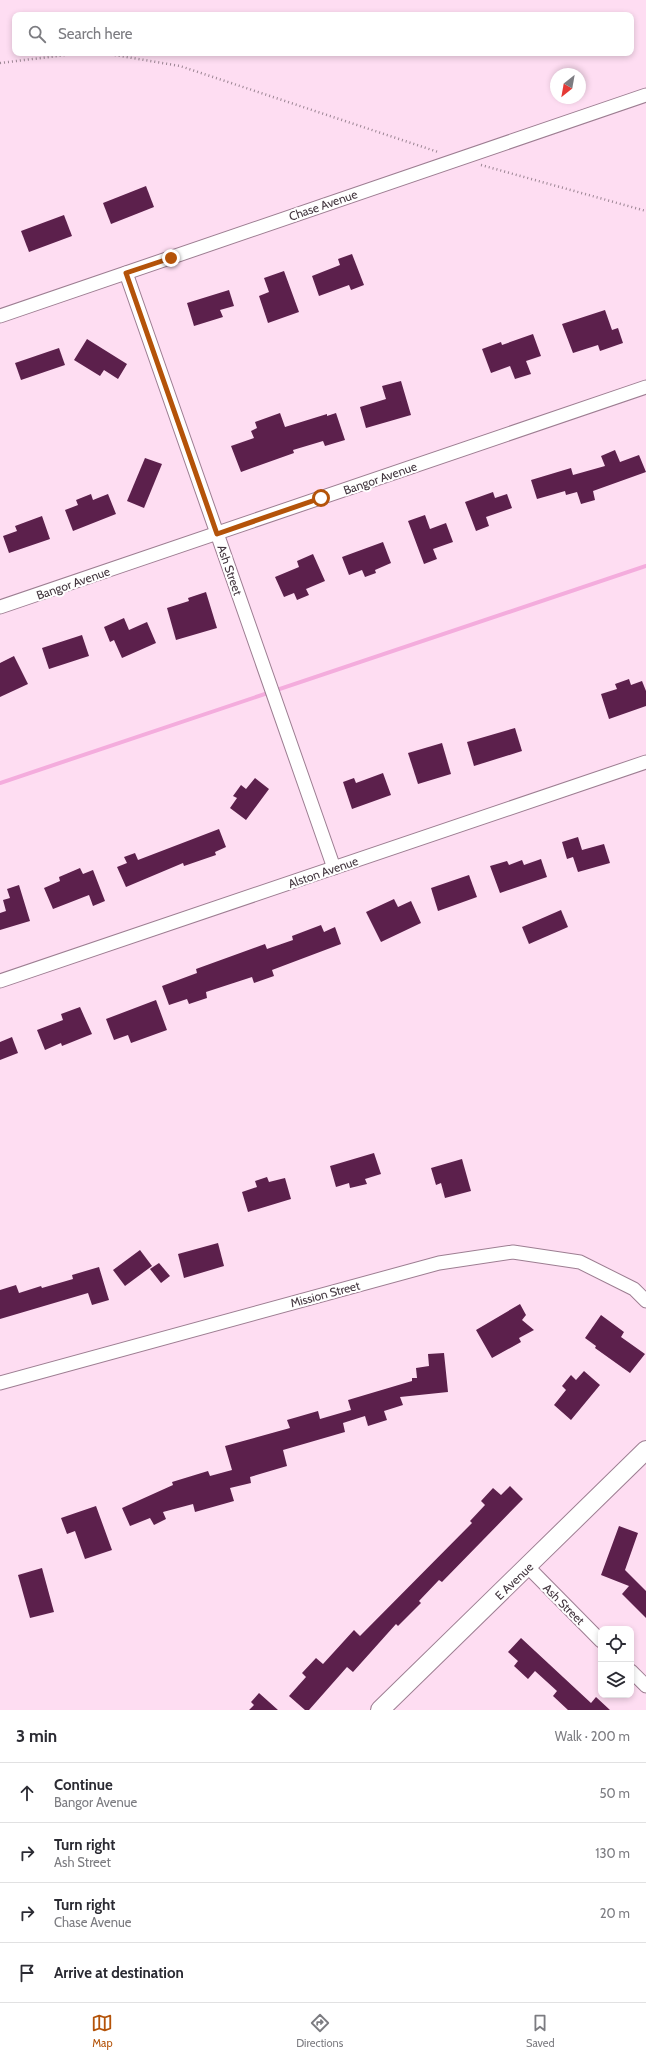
<!DOCTYPE html>
<html lang="en">
<head>
<meta charset="utf-8">
<style>
  :root { --surface:#fff; --page:#f2f2f3; --text:#2b2b33; --muted:#7c7c81; --line:#e1e1e2; --accent:#b45309 }
  body { margin:0; font-family:Cabin,sans-serif; background:var(--page); color:var(--text) }
  .controls { position:absolute; right:12px; bottom:12px; display:grid; overflow:hidden; border-radius:8px; box-shadow:0 2px 6px #0003 }
  .controls button { width:36px; height:36px; display:grid; place-items:center; padding:0; border:0; border-bottom:1px solid var(--line); background:var(--surface); color:var(--text); font:20px sans-serif }
  .compass { position:absolute; left:550px; top:68px; width:36px; height:36px; border-radius:50%; background:var(--surface); box-shadow:0 2px 6px #0003; rotate:211deg }
  .stop { position:absolute; width:12px; height:12px; margin:-9px; border:3px solid #b45309; border-radius:50%; background:#fff }
  .stop.end { background:#b45309; border-color:#fff; box-shadow:0 1px 4px #0008 }
  .list { margin:0; padding:0; list-style:none }
  h2 { display:flex; justify-content:space-between; align-items:center; height:52px; margin:0; padding:0 16px; font-size:17px }
  h2 small { font-size:13px; font-weight:400; color:var(--muted) }
  .list li { display:grid; grid-template-columns:26px 1fr auto; gap:12px; align-items:center; box-sizing:border-box; height:60px; padding:0 16px; border-top:1px solid var(--line) }
  .list b { display:block; font-size:15px; white-space:nowrap }
  .list p { margin:0; font-size:13px; white-space:nowrap; color:var(--muted) }
  .list em { font-size:13px; font-style:normal; color:var(--muted) }
  .icon { flex:none; width:22px; height:22px; fill:none; stroke:currentColor; stroke-width:2; stroke-linecap:round; stroke-linejoin:round }
  .map { position:relative; flex:none; width:646px; height:1710px; overflow:hidden }
  .search { position:absolute; background:var(--surface); box-shadow:0 2px 6px #0003; left:12px; right:12px; top:12px; height:44px; display:flex; align-items:center; gap:10px; box-sizing:border-box; padding:0 14px; border-radius:8px; color:var(--muted); font-size:15px }
  .sheet { height:292px; background:var(--surface) }
  nav { display:flex; justify-content:space-around; align-items:center; box-sizing:border-box; height:56px; border-top:1px solid var(--line); background:var(--surface); font-size:11px; color:var(--muted) }
  nav a { display:grid; justify-items:center; gap:2px }
  nav .on { color:var(--accent) }
  .map>svg:first-child { display:block }
  .lines { fill:none; stroke-linecap:round; stroke-linejoin:round }
  .stream { stroke:#f4acdd; stroke-width:4 }
  .building { fill:#5c204c }
  .street-casing { stroke:#9d7e92; stroke-width:15 }
  .secondary-casing { stroke:#9d7e92; stroke-width:20 }
  .path { stroke:#9b8593; stroke-width:2.5; stroke-dasharray:1 3; stroke-linecap:butt }
  .street { stroke:#fff; stroke-width:13 }
  .secondary { stroke:#fff; stroke-width:18 }
  .route { stroke:#b45309; stroke-width:5 }
  .labels { text-anchor:middle; dominant-baseline:central; stroke-width:4; stroke-linejoin:round; paint-order:stroke }
  .street-label { font-size:12px; fill:#43363f; stroke:#fff }
</style>
</head>
<body>
<div class="map">
<svg width="646" height="1710" viewBox="0 0 646 1710">
  <rect width="100%" height="100%" fill="#feddf2"/>
  <g class="lines">
    <path class="stream" d="M0,783L646,566"/>
  </g>
  <g class="building">
    <path d="M146,186L154,207L111,224L103,203Z"/>
    <path d="M64,215L72,236L29,252L21,231Z"/>
    <path d="M352,254L364,285L351,290L349,285L319,296L312,276L340,265L338,259Z"/>
    <path d="M284,271L299,312L268,323L259,296L269,292L264,278Z"/>
    <path d="M229,290L234,306L220,310L223,317L194,326L187,303Z"/>
    <path d="M605,310L612,330L618,328L623,343L600,351L598,345L573,353L562,324Z"/>
    <path d="M533,334L541,356L526,361L531,374L515,379L510,366L491,373L482,349L501,342L502,345Z"/>
    <path d="M87,339L127,364L118,379L104,370L100,376L74,360Z"/>
    <path d="M59,348L65,365L21,380L15,363Z"/>
    <path d="M401,381L411,415L366,428L360,407L386,399L382,386Z"/>
    <path d="M280,413L285,427L327,414V416L336,413L345,440L325,446L323,441L293,450L294,453L241,472L231,446L254,438L251,431L257,428L255,422Z"/>
    <path d="M615,450L620,462L639,455L646,472L593,491L595,500L581,504L577,492L566,495L565,491L537,499L531,480L571,468L573,475L605,466L601,456Z"/>
    <path d="M145,458L162,464L144,508L127,501Z"/>
    <path d="M493,492L495,498L507,494L512,508L486,517L489,526L476,531L465,502Z"/>
    <path d="M91,494L93,500L108,494L116,514L73,531L65,510L78,505L76,500Z"/>
    <path d="M425,515L430,529L446,523L453,542L433,549L437,559L424,564L408,521Z"/>
    <path d="M42,516L50,539L9,553L3,536L17,531L15,526Z"/>
    <path d="M383,542L391,563L375,570L376,573L365,577L362,570L349,575L342,557Z"/>
    <path d="M313,554L325,581L306,589L309,595L297,600L294,593L284,597L275,577L299,567L297,561Z"/>
    <path d="M206,592L217,628L176,640L167,608L189,601L188,598Z"/>
    <path d="M124,618L129,630L147,622L156,643L122,658L114,640L110,642L104,627Z"/>
    <path d="M82,635L89,656L49,669L42,648Z"/>
    <path d="M14,656L28,684L0,697V663Z"/>
    <path d="M629,679L631,685L642,681L646,691V706L609,719L601,694L617,689L615,684Z"/>
    <path d="M515,728L522,751L474,766L467,742Z"/>
    <path d="M442,743L451,774L418,784L408,753Z"/>
    <path d="M383,773L391,795L352,809L343,782L354,778L356,783Z"/>
    <path d="M255,778L269,789L246,820L230,808L237,798L233,796L241,785L246,789Z"/>
    <path d="M219,829L226,847L215,852L216,855L184,866L183,863L126,887L117,867L127,863L124,857L135,853L138,860Z"/>
    <path d="M578,837L582,850L604,844L610,863L578,872L573,857L567,859L562,842Z"/>
    <path d="M541,859L547,877L500,893L490,866L507,861L509,865L522,860L524,865Z"/>
    <path d="M80,868L83,874L93,870L105,901L93,906L89,895L53,909L44,888L60,881L59,877Z"/>
    <path d="M469,875L477,897L438,911L431,888Z"/>
    <path d="M19,885L30,921L0,930V913L6,911L3,900L10,898L7,889Z"/>
    <path d="M394,899L398,907L411,901L421,923L381,942L366,912Z"/>
    <path d="M561,910L568,927L529,944L522,927Z"/>
    <path d="M321,925L324,932L335,927L341,944L272,970L274,976L254,983L252,977L206,992L207,998L189,1004L187,999L169,1005L162,986L197,973L196,969L265,944L267,949L293,940L292,936Z"/>
    <path d="M156,1000L167,1030L131,1043L128,1035L114,1040L106,1019Z"/>
    <path d="M80,1007L92,1034L62,1046L61,1043L45,1050L37,1030L63,1020L61,1014Z"/>
    <path d="M12,1037L18,1053L0,1060V1042Z"/>
    <path d="M374,1153L381,1174L365,1179L367,1184L350,1188L349,1183L336,1187L330,1166Z"/>
    <path d="M462,1159L471,1191L445,1198L441,1183L436,1185L431,1168Z"/>
    <path d="M267,1177L269,1182L285,1178L291,1199L248,1212L242,1192L257,1187L255,1181Z"/>
    <path d="M218,1243L224,1266L184,1278L178,1254Z"/>
    <path d="M140,1250L152,1266L125,1286L113,1270Z"/>
    <path d="M159,1263L170,1276L161,1283L150,1269Z"/>
    <path d="M99,1267L109,1300L92,1305L88,1293L0,1319V1290L16,1285L19,1293L41,1286L42,1288L73,1279L72,1275Z"/>
    <path d="M520,1304L526,1315L522,1320L534,1330L519,1338L521,1342L492,1358L476,1330Z"/>
    <path d="M601,1315L624,1332L621,1337L645,1354L630,1373L595,1348L596,1346L585,1338Z"/>
    <path d="M444,1353L448,1392L400,1397L403,1405L384,1411L387,1420L368,1426L365,1416L343,1423L345,1432L283,1450L287,1466L250,1477L251,1483L230,1488L234,1501L195,1512L193,1504L163,1512L166,1519L154,1525L150,1518L130,1526L122,1508L173,1485L172,1482L208,1471L210,1476L232,1470L225,1446L290,1428L287,1420L318,1411L320,1419L351,1410L348,1400L412,1381V1378H417L416,1368L429,1366L428,1354Z"/>
    <path d="M584,1371L600,1385L571,1420L554,1405L566,1390L562,1386L571,1375L576,1380Z"/>
    <path d="M510,1486L523,1499L442,1582L439,1580L419,1601L421,1603L398,1626L396,1624L353,1672L347,1667L309,1710H305L289,1696L306,1677L302,1673L316,1658L323,1664L354,1630L360,1636L472,1523L470,1521L485,1505L481,1501L493,1488L501,1495Z"/>
    <path d="M96,1506L112,1550L85,1559L75,1531L67,1534L61,1518Z"/>
    <path d="M619,1526L638,1533L625,1570L646,1591V1618L622,1594L629,1586L601,1575Z"/>
    <path d="M42,1568L54,1612L30,1618L18,1575Z"/>
    <path d="M521,1638L591,1703L596,1697L610,1710H568L553,1696L557,1691L535,1671L528,1679L514,1666L518,1661L508,1652Z"/>
    <path d="M259,1693L278,1710H249L254,1705L251,1702Z"/>
  </g>
  <g class="lines">
    <defs>
      <g id="street">
        <path d="M126,273L334,868"/>
        <path d="M0,316L646,95"/>
        <path d="M0,607L646,387"/>
        <path d="M0,981L646,762"/>
        <path d="M0,1383L439,1263L513,1252L580,1262L634,1289L646,1301"/>
        <path d="M528,1567L601,1641"/>
        <path d="M631,1671L646,1686"/>
      </g>
      <path id="secondary" d="M380,1710L646,1450"/>
    </defs>
    <use href="#street" class="street-casing"/>
    <use href="#secondary" class="secondary-casing"/>
    <g class="path">
      <path d="M103,53L180,66L438,152"/>
      <path d="M0,63L82,53"/>
      <path d="M481,165L646,211"/>
    </g>
    <use href="#street" class="street"/>
    <use href="#secondary" class="secondary"/>
  </g>
  <g class="lines">
    <path class="route" d="M171,258L126,273L217,534L321,498"/>
  </g>
  <g class="labels">
    <g class="street-label">
      <text transform="translate(323 205) rotate(-19)">Chase Avenue</text>
      <text transform="translate(380 478) rotate(-19)">Bangor Avenue</text>
      <text transform="translate(230 570) rotate(71)">Ash Street</text>
      <text transform="translate(73 583) rotate(-19)">Bangor Avenue</text>
      <text transform="translate(323 872) rotate(-19)">Alston Avenue</text>
      <text transform="translate(325 1294) rotate(-15)">Mission Street</text>
      <text transform="translate(514 1581) rotate(-44)">E Avenue</text>
      <text transform="translate(564 1604) rotate(45)">Ash Street</text>
    </g>
  </g>
</svg>
<div class="controls">
<button><svg class="icon" aria-label="locate" viewBox="0 0 24 24"><circle cx="12" cy="12" r="6"/><path d="M12 2v4M12 18v4M2 12h4M18 12h4"/></svg></button>
<button><svg class="icon" aria-label="layers" viewBox="0 0 24 24"><path d="M12 4l9 5-9 5-9-5zM3 14l9 5 9-5"/></svg></button>
</div>
<svg class="compass" viewBox="-18 -18 36 36"><path d="M0-13l5 13h-10z" fill="#e53935"/><path d="M0 13l5-13h-10z" fill="#7c7c81"/></svg>
<div class="stop" style="left:321px;top:498px"></div>
<div class="stop end" style="left:171px;top:258px"></div>
<div class="search"><svg class="icon" aria-label="search" viewBox="0 0 24 24"><circle cx="10" cy="10" r="6"/><path d="M15 15l6 6"/></svg>Search here</div>
</div>
<section class="sheet">
<h2>3 min<small>Walk · 200 m</small></h2>
<ul class="list">
<li><svg class="icon" aria-label="ahead" viewBox="0 0 24 24"><path d="M12 20V5M6 11l6-6 6 6"/></svg><div><b>Continue</b><p>Bangor Avenue</p></div><em>50 m</em></li>
<li><svg class="icon" aria-label="right" viewBox="0 0 24 24"><path d="M7 20v-9h11M14 6l5 5-5 5"/></svg><div><b>Turn right</b><p>Ash Street</p></div><em>130 m</em></li>
<li><svg class="icon" aria-label="right" viewBox="0 0 24 24"><path d="M7 20v-9h11M14 6l5 5-5 5"/></svg><div><b>Turn right</b><p>Chase Avenue</p></div><em>20 m</em></li>
<li><svg class="icon" aria-label="arrive" viewBox="0 0 24 24"><path d="M6 21V4h12l-3 4 3 4H6"/></svg><div><b>Arrive at destination</b></div></li>
</ul>
</section>
<nav>
<a class="on"><svg class="icon" aria-label="map" viewBox="0 0 24 24"><path d="M3 6l6-2 6 2 6-2v14l-6 2-6-2-6 2zM9 4v14M15 6v14"/></svg>Map</a>
<a><svg class="icon" aria-label="directions" viewBox="0 0 24 24"><path d="M12 3l9 9-9 9-9-9zM9 14v-3h6M13 9l2 2-2 2"/></svg>Directions</a>
<a><svg class="icon" aria-label="saved" viewBox="0 0 24 24"><path d="M7 4h10v16l-5-4-5 4z"/></svg>Saved</a>
</nav>
</body>
</html>
